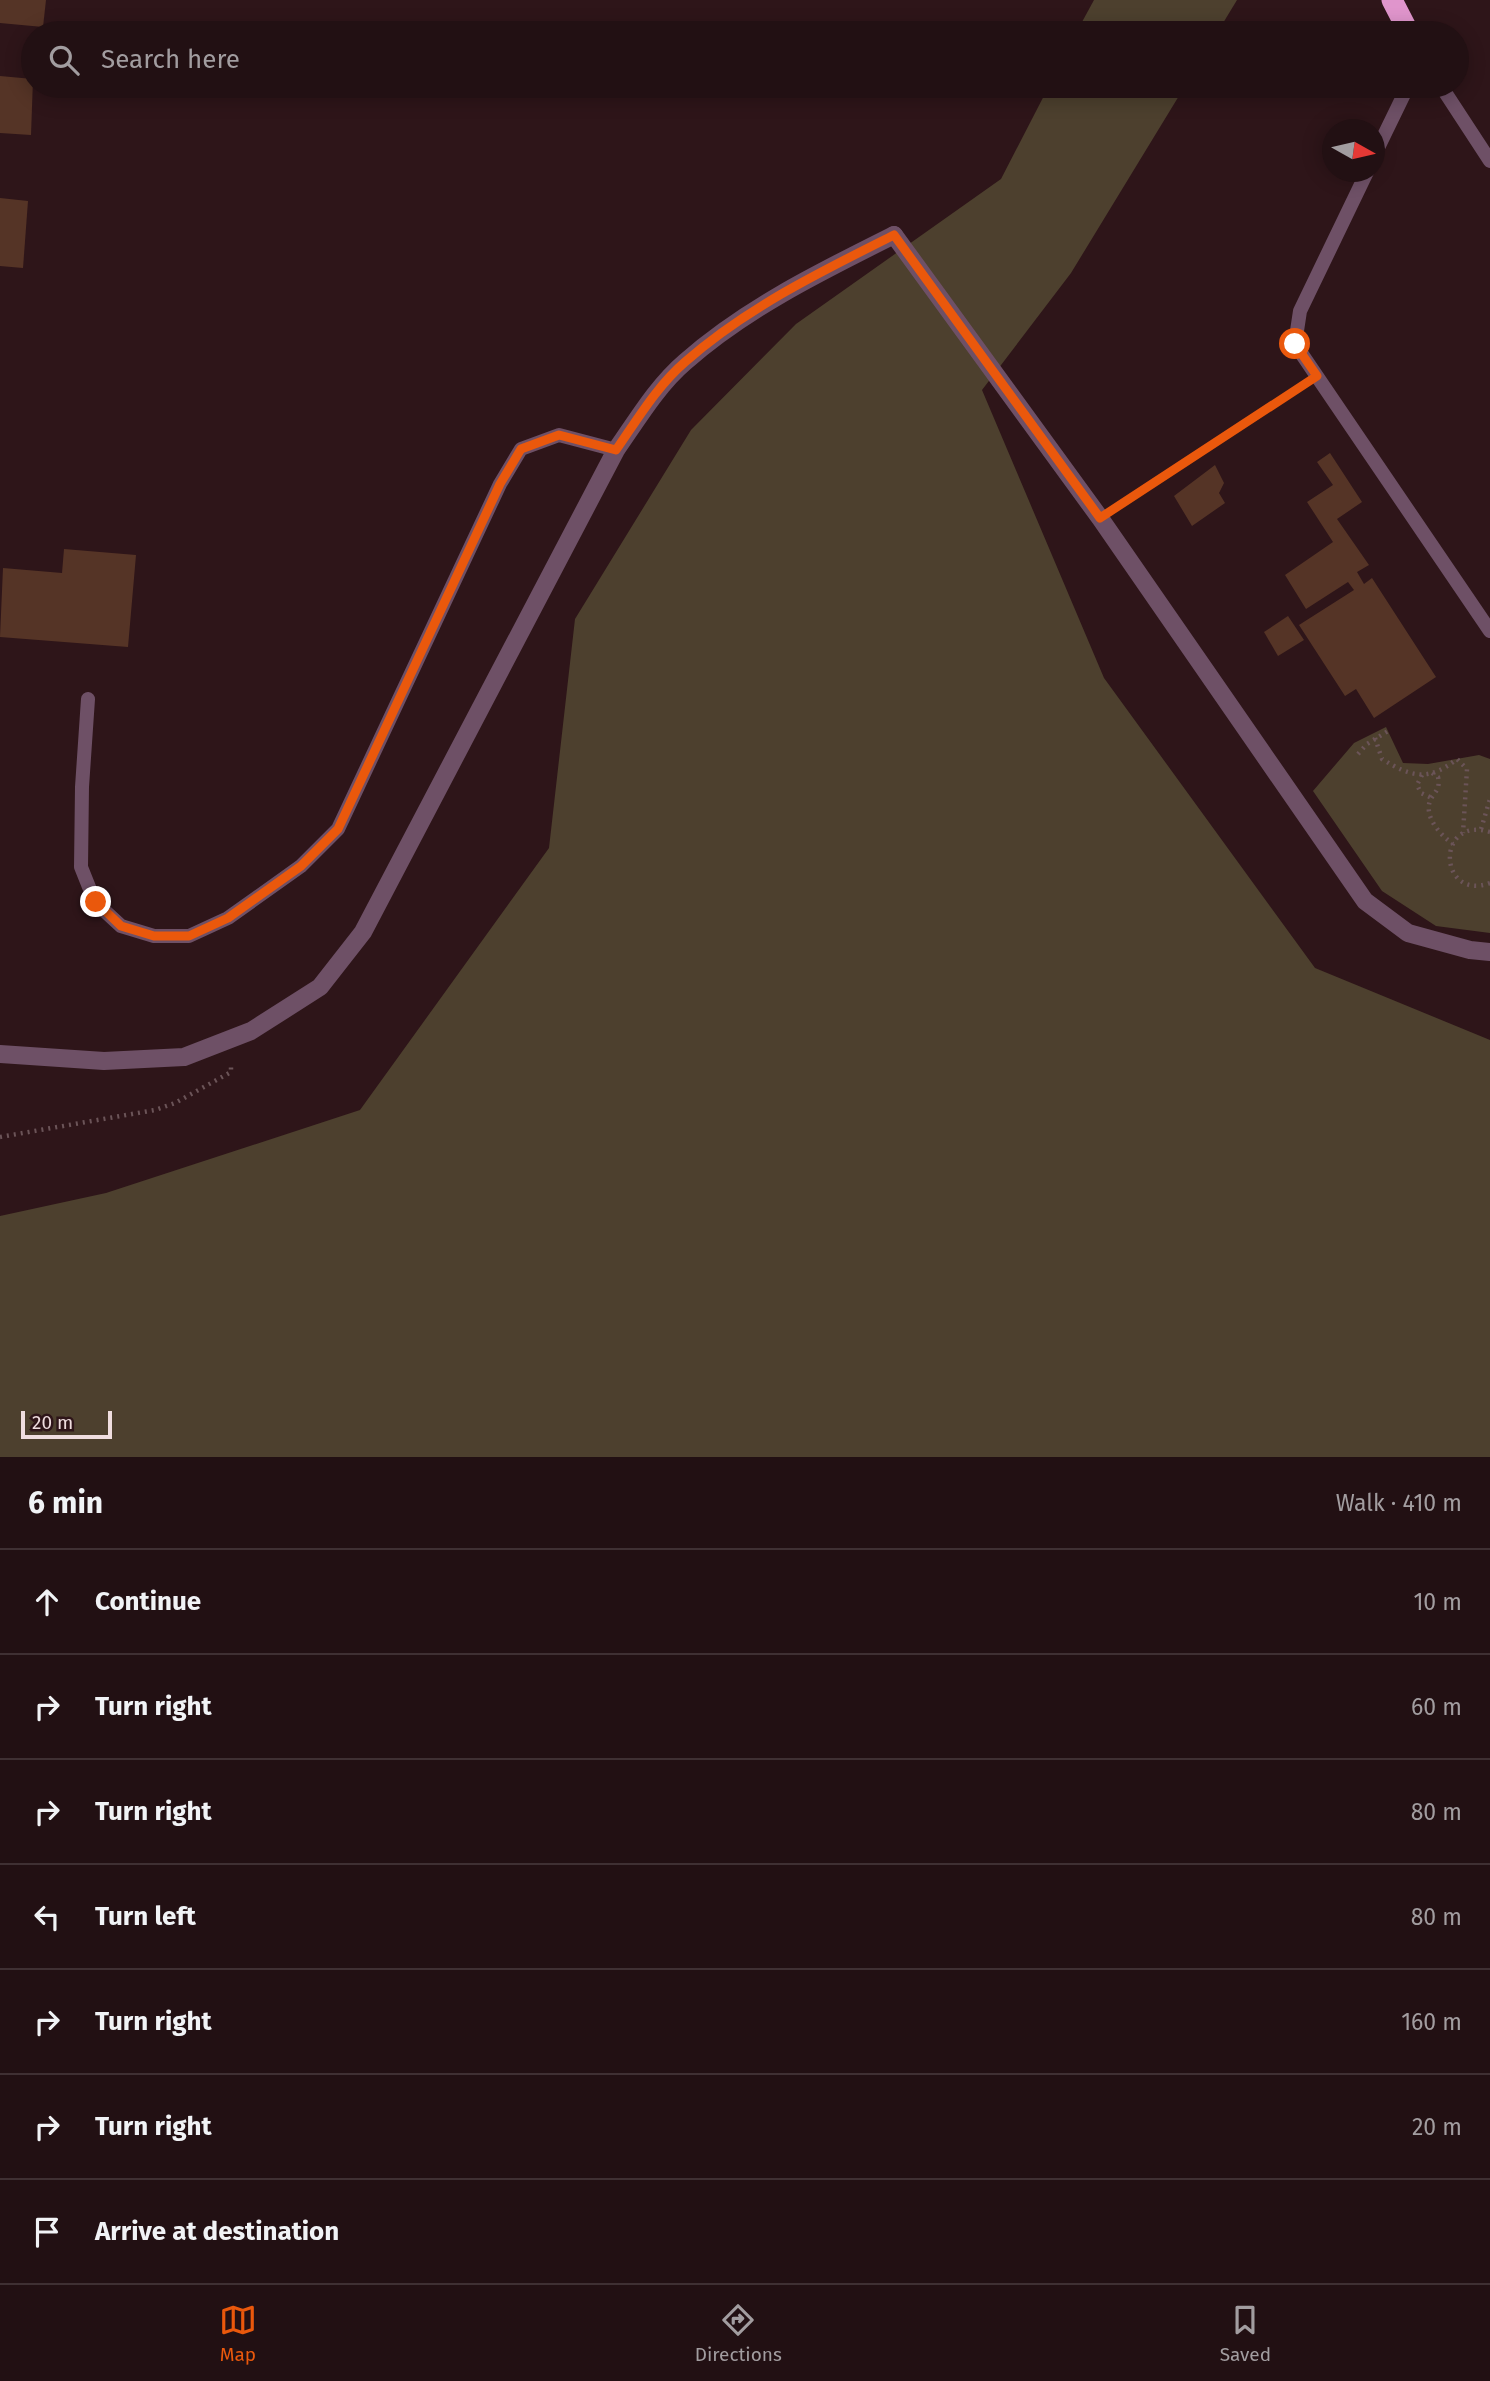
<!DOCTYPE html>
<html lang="en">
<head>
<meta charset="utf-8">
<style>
  :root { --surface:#221013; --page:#2a191c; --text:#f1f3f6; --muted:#a29da0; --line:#3f3033; --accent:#ea580c }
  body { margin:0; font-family:"Fira Sans",sans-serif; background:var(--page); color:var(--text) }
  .compass { position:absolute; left:1322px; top:119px; width:63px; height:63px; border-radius:50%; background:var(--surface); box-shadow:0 4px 18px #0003; rotate:98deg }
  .scale { position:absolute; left:21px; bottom:18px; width:91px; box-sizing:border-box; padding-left:7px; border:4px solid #efdddf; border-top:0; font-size:19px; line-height:24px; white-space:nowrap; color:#efdddf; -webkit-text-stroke:5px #2e1519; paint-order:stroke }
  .stop { position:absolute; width:21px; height:21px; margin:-16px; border:5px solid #ea580c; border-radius:50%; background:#fff }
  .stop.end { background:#ea580c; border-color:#fff; box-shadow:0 2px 7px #0008 }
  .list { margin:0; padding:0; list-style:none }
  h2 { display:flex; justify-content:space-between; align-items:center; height:91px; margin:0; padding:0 28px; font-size:30px }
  h2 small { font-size:23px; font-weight:400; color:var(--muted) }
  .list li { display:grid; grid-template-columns:46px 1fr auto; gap:21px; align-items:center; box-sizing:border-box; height:105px; padding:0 28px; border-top:2px solid var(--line) }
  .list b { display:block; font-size:26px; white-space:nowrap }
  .list em { font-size:23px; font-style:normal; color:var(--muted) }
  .icon { flex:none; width:38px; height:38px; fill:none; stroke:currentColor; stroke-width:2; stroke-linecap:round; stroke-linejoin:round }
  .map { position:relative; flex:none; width:1490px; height:1457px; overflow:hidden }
  .search { position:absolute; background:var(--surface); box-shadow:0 4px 18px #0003; left:21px; right:21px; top:21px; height:77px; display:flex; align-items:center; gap:18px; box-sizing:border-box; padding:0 24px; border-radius:38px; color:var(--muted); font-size:26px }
  .sheet { height:826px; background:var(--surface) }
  nav { display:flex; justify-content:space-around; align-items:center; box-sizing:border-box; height:98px; border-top:2px solid var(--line); background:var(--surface); font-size:19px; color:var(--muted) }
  nav a { display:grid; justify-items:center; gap:4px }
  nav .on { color:var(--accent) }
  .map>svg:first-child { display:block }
  .green { fill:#4d402e }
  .building { fill:#553426 }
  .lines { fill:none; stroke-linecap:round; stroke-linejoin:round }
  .path { stroke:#6b5458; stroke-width:4.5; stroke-dasharray:2 5; stroke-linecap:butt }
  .service { stroke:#6e5066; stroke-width:14 }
  .minor { stroke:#6e5066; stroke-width:18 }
  .tertiary { stroke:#6e5066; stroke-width:18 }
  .motorway { stroke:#e095cc; stroke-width:21 }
  .route { stroke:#ea580c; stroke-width:9 }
</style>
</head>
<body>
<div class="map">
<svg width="1490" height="1457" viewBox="0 0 1490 1457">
  <rect width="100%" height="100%" fill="#2e1519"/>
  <g class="green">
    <path d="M1094,0H1237L1217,33H1076Z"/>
    <path d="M1049,86H1185L1071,273L982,390L1104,678L1315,968L1490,1040V1457H0V1216L106,1193L360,1110L549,848L575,619L691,430L796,324L1001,179Z"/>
    <path d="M1386,727L1403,763L1428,764L1479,755L1490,759V933L1436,926L1382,891L1313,791L1354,743Z"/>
  </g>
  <g class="building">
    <path d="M0,0H46L43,27L0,23Z"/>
    <path d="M0,76L33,79L31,135L0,133Z"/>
    <path d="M0,198L28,201L23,268L0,266Z"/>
    <path d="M1330,453L1362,502L1337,519L1369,565L1357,572L1364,584L1372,578L1436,677L1374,718L1356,689L1345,696L1299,625L1354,590L1348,582L1306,609L1285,575L1333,542L1307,502L1333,485L1317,462Z"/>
    <path d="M1215,465L1224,483L1219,493L1225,503L1192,526L1174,496Z"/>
    <path d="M64,549L136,555L128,647L0,637L3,568L62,573Z"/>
    <path d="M1288,616L1304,640L1278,656L1264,632Z"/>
  </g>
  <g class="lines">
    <g class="path">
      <path d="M1118,506L1298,388"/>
      <path d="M1375,738L1382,759C1411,777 1428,782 1457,759L1467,769L1463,833"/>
      <path d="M1358,754L1367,744L1388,731"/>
      <path d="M1432,773L1438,777C1440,787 1437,790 1432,797C1421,814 1440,835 1453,844"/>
      <path d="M1422,775L1417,785L1421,793L1432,798"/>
      <path d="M1481,829L1490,799"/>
      <path d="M1490,832C1435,815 1438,902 1490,883"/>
      <path d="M0,1137L155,1110L175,1103L231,1072V1064"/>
    </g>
    <g class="service">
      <path d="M1441,86L1490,161"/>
      <path d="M1374,156L1408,86"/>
      <path d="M1367,172L1300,311L1295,344L1490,631"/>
      <path d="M88,699L82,787L81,867L95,902L121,926L154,936H189L228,918L301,866L338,829L500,484L521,449L559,435L616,450"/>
    </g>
    <path class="minor" d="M894,235L1100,518L1365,901L1408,933L1470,950L1490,952"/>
    <path class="tertiary" d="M0,1054L104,1061L184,1057L251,1031L320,987L363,932L616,450C637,420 657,386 685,362C746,308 822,271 894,235"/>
    <path class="motorway" d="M1392,0L1409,33"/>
  </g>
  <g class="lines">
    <path class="route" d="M96,902L121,926L154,936H189L228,918L301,866L338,829L500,484L521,449L559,435L616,450C637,420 657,386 685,362C746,308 822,271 894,235L1100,518L1317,376L1295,344"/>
  </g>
</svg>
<svg class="compass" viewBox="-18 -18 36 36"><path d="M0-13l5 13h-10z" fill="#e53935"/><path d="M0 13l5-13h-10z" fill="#a29da0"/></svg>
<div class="scale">20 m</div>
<div class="stop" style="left:1295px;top:344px"></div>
<div class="stop end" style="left:96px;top:902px"></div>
<div class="search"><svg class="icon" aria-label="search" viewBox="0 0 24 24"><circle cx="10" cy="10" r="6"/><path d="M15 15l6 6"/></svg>Search here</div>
</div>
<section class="sheet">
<h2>6 min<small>Walk · 410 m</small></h2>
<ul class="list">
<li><svg class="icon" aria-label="ahead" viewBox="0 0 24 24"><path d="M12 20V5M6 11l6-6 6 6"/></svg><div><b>Continue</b></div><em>10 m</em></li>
<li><svg class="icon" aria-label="right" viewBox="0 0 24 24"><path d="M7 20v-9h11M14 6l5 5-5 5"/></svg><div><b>Turn right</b></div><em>60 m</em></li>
<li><svg class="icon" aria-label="right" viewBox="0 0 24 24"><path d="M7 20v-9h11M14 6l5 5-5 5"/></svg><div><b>Turn right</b></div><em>80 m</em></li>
<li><svg class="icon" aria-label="left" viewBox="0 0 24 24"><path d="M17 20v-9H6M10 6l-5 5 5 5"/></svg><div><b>Turn left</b></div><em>80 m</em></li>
<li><svg class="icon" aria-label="right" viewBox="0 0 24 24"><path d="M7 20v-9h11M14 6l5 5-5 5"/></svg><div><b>Turn right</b></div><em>160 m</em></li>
<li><svg class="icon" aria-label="right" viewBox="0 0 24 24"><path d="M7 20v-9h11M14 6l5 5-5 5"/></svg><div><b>Turn right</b></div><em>20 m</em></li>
<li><svg class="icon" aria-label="arrive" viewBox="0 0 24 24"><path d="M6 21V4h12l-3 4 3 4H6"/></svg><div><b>Arrive at destination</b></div></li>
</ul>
</section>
<nav>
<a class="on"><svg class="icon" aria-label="map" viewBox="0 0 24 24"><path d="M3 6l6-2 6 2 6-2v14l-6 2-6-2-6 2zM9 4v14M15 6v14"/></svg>Map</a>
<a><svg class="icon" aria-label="directions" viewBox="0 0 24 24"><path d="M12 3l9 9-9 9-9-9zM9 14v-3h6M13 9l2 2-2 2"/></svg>Directions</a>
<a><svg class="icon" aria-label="saved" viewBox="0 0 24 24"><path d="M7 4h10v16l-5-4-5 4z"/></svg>Saved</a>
</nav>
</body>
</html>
